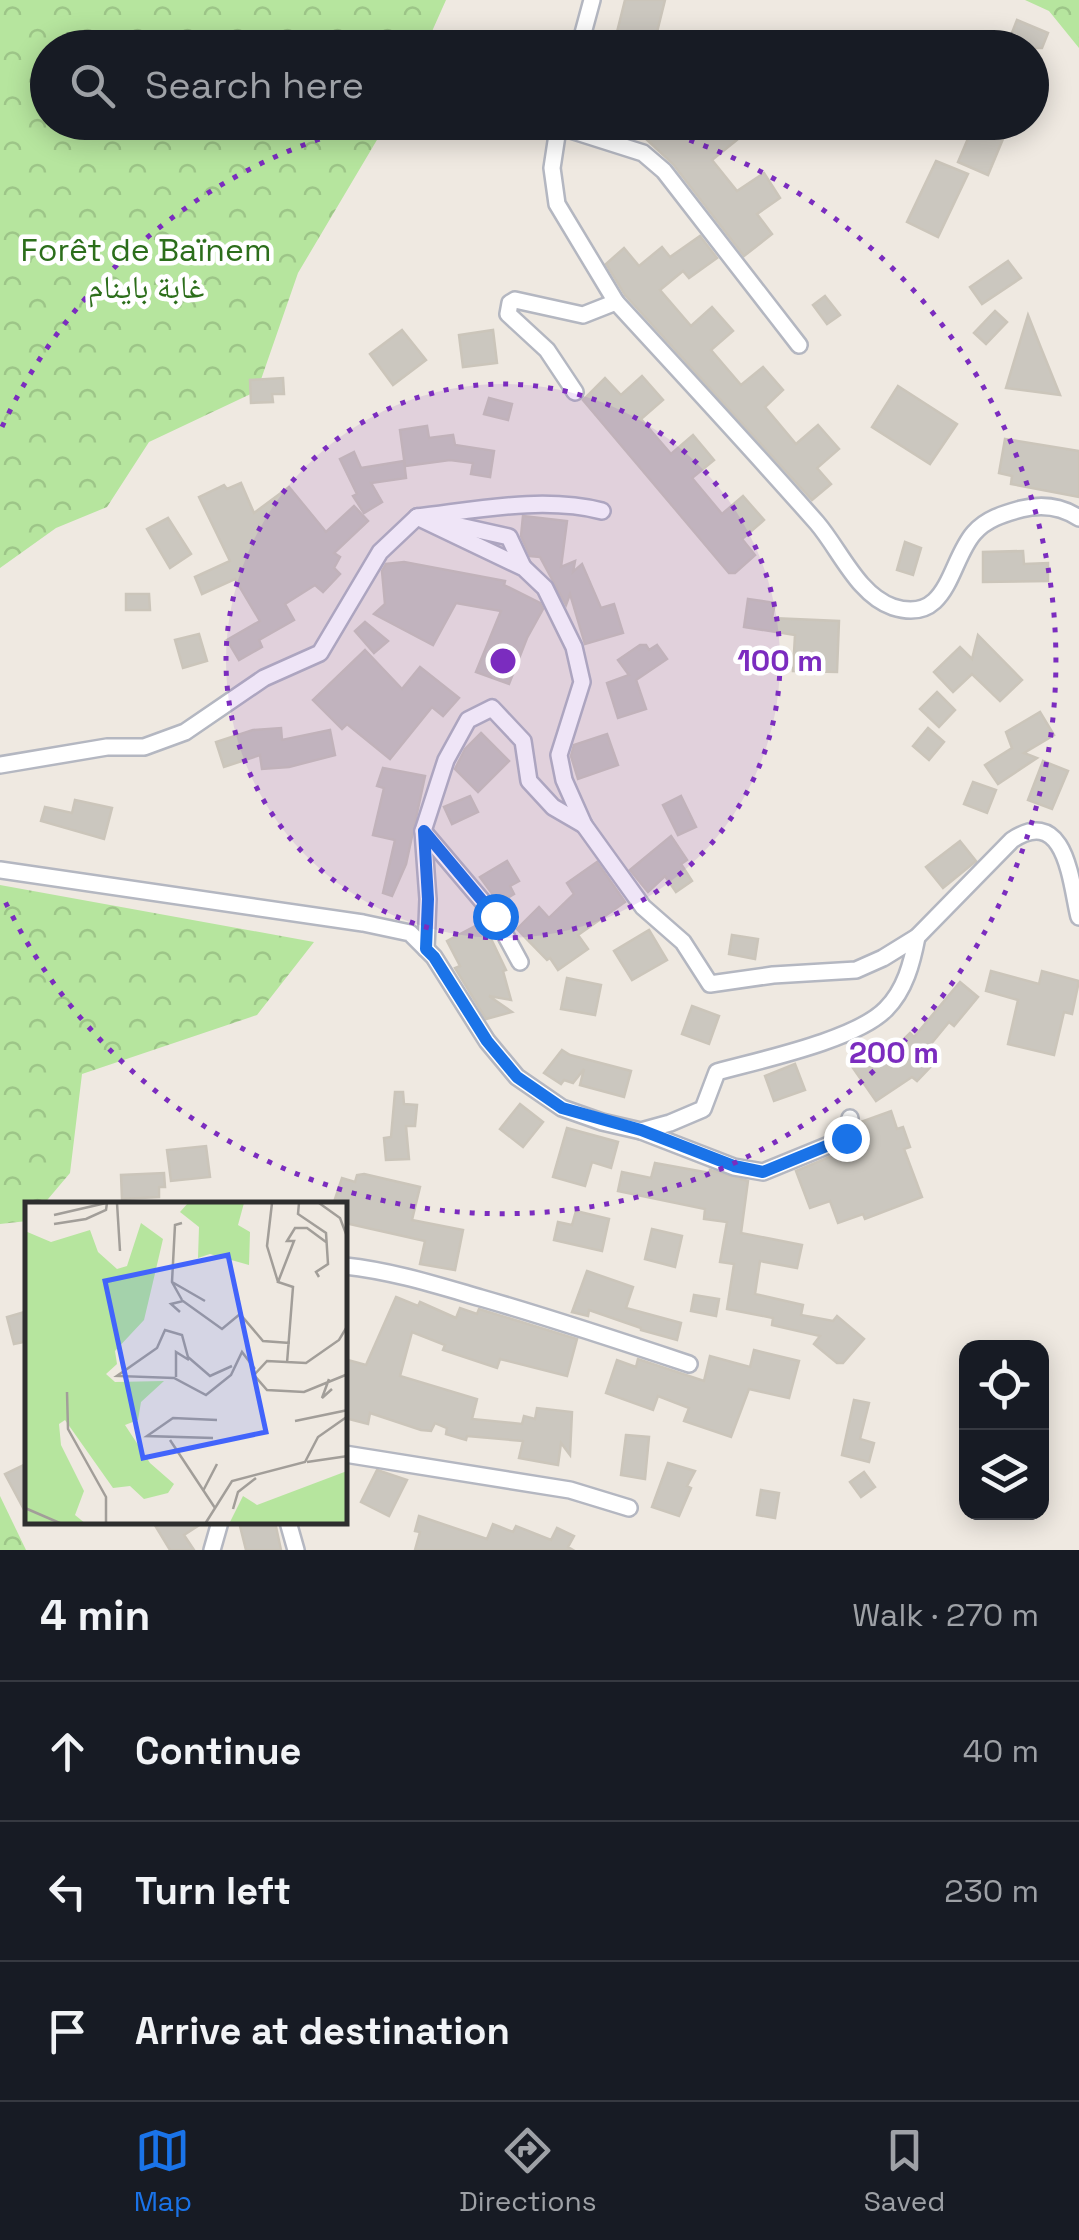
<!DOCTYPE html>
<html lang="en">
<head>
<meta charset="utf-8">
<style>
  :root { --surface:#171b24; --page:#20242c; --text:#f1f3f6; --muted:#9ea1a6; --line:#363941; --accent:#1a73e8 }
  body { margin:0; font-family:"Space Grotesk","Noto Naskh Arabic",sans-serif; background:var(--page); color:var(--text) }
  .controls { position:absolute; right:30px; bottom:30px; display:grid; overflow:hidden; border-radius:20px; box-shadow:0 5px 25px #0003 }
  .controls button { width:90px; height:90px; display:grid; place-items:center; padding:0; border:0; border-bottom:2px solid var(--line); background:var(--surface); color:var(--text); font:50px sans-serif }
  .stop { position:absolute; width:30px; height:30px; margin:-22px; border:8px solid #1a73e8; border-radius:50%; background:#fff }
  .stop.end { background:#1a73e8; border-color:#fff; box-shadow:0 2px 10px #0008 }
  .list { margin:0; padding:0; list-style:none }
  h2 { display:flex; justify-content:space-between; align-items:center; height:130px; margin:0; padding:0 40px; font-size:42px }
  h2 small { font-size:32px; font-weight:400; color:var(--muted) }
  .list li { display:grid; grid-template-columns:65px 1fr auto; gap:30px; align-items:center; box-sizing:border-box; height:140px; padding:0 40px; border-top:2px solid var(--line) }
  .list b { display:block; font-size:38px; white-space:nowrap }
  .list em { font-size:32px; font-style:normal; color:var(--muted) }
  .icon { flex:none; width:55px; height:55px; fill:none; stroke:currentColor; stroke-width:2; stroke-linecap:round; stroke-linejoin:round }
  .map { position:relative; flex:none; width:1079px; height:1550px; overflow:hidden }
  .search { position:absolute; background:var(--surface); box-shadow:0 5px 25px #0003; left:30px; right:30px; top:30px; height:110px; display:flex; align-items:center; gap:25px; box-sizing:border-box; padding:0 35px; border-radius:55px; color:var(--muted); font-size:38px }
  .sheet { height:550px; background:var(--surface) }
  nav { display:flex; justify-content:space-around; align-items:center; box-sizing:border-box; height:140px; border-top:2px solid var(--line); background:var(--surface); font-size:28px; color:var(--muted) }
  nav a { display:grid; justify-items:center; gap:5px }
  nav .on { color:var(--accent) }
  .map>svg:first-child { display:block }
  .forest { fill:url(#forest-crowns) }
  .building { fill:#cbc7bf; stroke:#cbc5ba; stroke-width:2.5 }
  .lines { fill:none; stroke-linecap:round; stroke-linejoin:round }
  .minor-casing { stroke:#b4b7c1; stroke-width:20 }
  .minor { stroke:#fff; stroke-width:15 }
  .route { stroke:#1a73e8; stroke-width:12 }
  .ring { fill:none; stroke:#7b2cbf; stroke-width:5; stroke-dasharray:5 10 }
  .labels { text-anchor:middle; dominant-baseline:central; stroke-width:9; stroke-linejoin:round; paint-order:stroke }
  .park-label { font-size:32px; fill:#2c6e1b; stroke:#fff }
  .inset-road { fill:none; stroke:#a29e99; stroke-width:2.5 }
  .view { fill:#4264fb; fill-opacity:0.15; stroke:#4264fb; stroke-width:5 }
  .inset-edge { fill:none; stroke:#2e2e2e; stroke-width:5 }
  .centre { fill:#7b2cbf; stroke:#fff; stroke-width:5 }
  .ring-label { font-size:30px; text-anchor:middle; font-weight:bold; fill:#7b2cbf; stroke:#fff; stroke-width:9; stroke-linejoin:round; paint-order:stroke }
</style>
</head>
<body>
<div class="map">
<svg width="1079" height="1550" viewBox="0 0 1079 1550">
  <defs>
    <pattern id="forest-crowns" width="20" height="18" patternUnits="userSpaceOnUse" patternTransform="scale(2.5)"><rect width="20" height="18" fill="#b6e59e"/><path d="M2 6a3 3 0 1 1 6 0M12 15a3 3 0 1 1 6 0" fill="none" stroke="#9dc588"/></pattern>
  </defs>
  <rect width="100%" height="100%" fill="#efe9e1"/>
  <g class="forest">
    <path d="M0,0H446L425,47L48,48V122L387,123L298,273L257,391L149,442L107,507L56,528L0,568Z"/>
    <path d="M1025,0H1079V48L1049,11Z"/>
    <path d="M0,885L314,942L257,1015L82,1074L70,1173L43,1205H28L27,1221L0,1224Z"/>
    <path d="M0,1496L26,1550H0Z"/>
  </g>
  <g class="building">
    <path d="M625,0H665L653,48H613Z"/>
    <path d="M1017,20L1048,33L1042,48H1006Z"/>
    <path d="M663,122H684L689,130L698,122H725L738,139L712,160L737,191L764,173L780,198L757,214L772,234L744,256L673,164L644,137Z"/>
    <path d="M975,122H1010L988,175L958,162Z"/>
    <path d="M936,161L968,174L938,237L907,222Z"/>
    <path d="M700,236L717,258L689,278L683,271L660,290L691,326L712,307L733,331L711,350L741,385L763,367L783,390L765,407L796,444L818,425L839,449L817,468L831,484L812,500L625,295L606,264L624,248L639,266L662,247L670,257Z"/>
    <path d="M1008,261L1021,278L982,304L970,287Z"/>
    <path d="M825,296L840,315L827,324L813,305Z"/>
    <path d="M995,311L1007,322L986,344L974,333Z"/>
    <path d="M1028,315L1041,348L1060,395L1006,388Z"/>
    <path d="M402,330L426,360L393,385L370,354Z"/>
    <path d="M493,330L497,363L463,367L459,335Z"/>
    <path d="M642,376L663,400L641,419L671,454L693,435L714,460L692,478L722,514L743,496L764,520L742,539L755,555L735,573H729L583,400L605,378L621,395Z"/>
    <path d="M283,378L284,394H272L273,402L251,403L250,380Z"/>
    <path d="M898,386L957,424L930,464L872,427Z"/>
    <path d="M489,398L512,404L508,420L484,414Z"/>
    <path d="M427,426L429,438L453,435L455,445L494,451L490,477L471,474L473,463L450,460L405,466L400,430Z"/>
    <path d="M1005,439L1079,451V497L1011,484L1012,476L999,473Z"/>
    <path d="M354,452L361,468L404,461L406,478L371,483L382,502L364,513L353,496L357,494L340,459Z"/>
    <path d="M241,483L254,513L289,487L326,532L354,506L368,521L334,553L340,557L334,568L340,574L323,592L315,585L285,604L294,620L259,640L262,647L239,660L227,640L260,621L235,579L202,594L195,577L230,561L199,497L224,485L227,489Z"/>
    <path d="M523,516L567,521L561,567L575,561L573,572L582,564L601,608L614,604L623,633L585,644L570,594L566,605L540,557L530,556L521,536Z"/>
    <path d="M168,518L191,554L170,568L147,529Z"/>
    <path d="M905,542L921,548L913,575L897,570Z"/>
    <path d="M1023,551L1024,564L1048,563V581L983,582V552Z"/>
    <path d="M404,562L505,581L504,585L540,603L543,609L527,638L509,684L476,672L501,611L456,603L433,645L374,614L385,604L382,571L386,564Z"/>
    <path d="M126,594H149L150,610H126Z"/>
    <path d="M748,599L775,603L772,618L839,621L837,672L793,671L795,635L744,627Z"/>
    <path d="M365,622L388,641L374,653L355,631Z"/>
    <path d="M199,634L207,661L183,668L175,640Z"/>
    <path d="M978,635L1022,680L1000,701L972,674L953,692L934,672L960,647L972,659Z"/>
    <path d="M640,645H646L649,650L657,645L667,659L636,680L646,709L618,718L607,683L629,675L618,660Z"/>
    <path d="M365,650L402,689L420,667L459,698L443,716L432,707L390,759L347,724L342,729L313,700Z"/>
    <path d="M937,692L955,710L939,727L920,709Z"/>
    <path d="M1040,712L1054,735L1024,753L1037,758L998,784L985,765L1012,748L1006,732Z"/>
    <path d="M281,728L282,740L330,730L335,755L289,767L262,769L260,755L224,767L216,742L253,730Z"/>
    <path d="M928,728L944,742L929,760L913,746Z"/>
    <path d="M481,733L509,761L478,792L455,769L465,749Z"/>
    <path d="M607,734L618,765L578,779L571,756L574,745Z"/>
    <path d="M1043,761L1068,771L1052,809L1028,800Z"/>
    <path d="M383,768L425,776L406,864L392,896L383,893L395,840L373,835L384,788L377,786Z"/>
    <path d="M973,782L996,790L987,813L964,804Z"/>
    <path d="M470,796L478,812L452,824L444,807Z"/>
    <path d="M681,796L696,827L678,835L663,805Z"/>
    <path d="M75,800L112,808L104,839L41,821L45,807L72,813Z"/>
    <path d="M671,836L687,860L681,864L692,881L676,892L665,876L648,892L630,870Z"/>
    <path d="M960,841L976,861L943,888L926,867Z"/>
    <path d="M507,861L519,881L510,886L514,894L499,903L480,877Z"/>
    <path d="M597,862L625,902L578,935L588,949L558,970L550,958L547,960L517,929L539,907L549,918L574,894L567,883Z"/>
    <path d="M483,922L506,970L503,971L511,1000L489,996L512,1012L486,1019L455,968L460,966L447,941Z"/>
    <path d="M649,930L667,960L632,980L614,951Z"/>
    <path d="M732,935L758,939L755,959L729,954Z"/>
    <path d="M991,971L1039,984L1042,971L1079,981L1072,1014L1064,1012L1054,1055L1008,1044L1018,1000L986,991Z"/>
    <path d="M567,978L601,985L595,1015L561,1009Z"/>
    <path d="M960,982L978,997L954,1026L949,1022L926,1050L937,1060L917,1081L912,1077L876,1101L851,1065L879,1046L886,1057L910,1033L914,1037Z"/>
    <path d="M692,1006L719,1016L709,1044L682,1034Z"/>
    <path d="M562,1050L570,1055L631,1071L624,1097L580,1085L584,1069L573,1083L564,1080L561,1084L544,1073Z"/>
    <path d="M795,1064L805,1090L774,1101L765,1076Z"/>
    <path d="M395,1092H403L404,1104L417,1105L415,1126H406L409,1159L386,1160L384,1138L391,1137Z"/>
    <path d="M520,1104L543,1122L523,1147L500,1129Z"/>
    <path d="M891,1111L897,1129L903,1127L910,1147L904,1149L922,1197L865,1219L863,1214L838,1223L830,1201L810,1208L796,1171L851,1148L860,1137L861,1122Z"/>
    <path d="M567,1128L618,1142L611,1168L592,1162L585,1186L553,1177Z"/>
    <path d="M206,1146L210,1177L171,1181L167,1150Z"/>
    <path d="M655,1163L710,1173V1170L748,1181L741,1233L802,1245L797,1268L760,1261L755,1294L803,1305L801,1315L833,1321L837,1316L864,1339L843,1363H837L814,1344L820,1336L772,1325L773,1318L727,1309L734,1264L720,1262L727,1222L704,1219L705,1209L618,1191L622,1172L651,1178Z"/>
    <path d="M164,1173L165,1187H159V1197L122,1199L121,1175Z"/>
    <path d="M364,1174L420,1187L412,1220L463,1230L455,1270L420,1264L425,1241L345,1223V1205H333L342,1178L355,1182L357,1175Z"/>
    <path d="M576,1211L609,1219L602,1251L554,1240L558,1222L572,1225Z"/>
    <path d="M652,1229L682,1236L675,1267L645,1259Z"/>
    <path d="M587,1271L633,1287L626,1308L681,1323L677,1340L641,1330V1328L589,1310L588,1316L572,1312Z"/>
    <path d="M694,1295L719,1299L716,1316L691,1311Z"/>
    <path d="M396,1297L418,1306L420,1302L456,1318L460,1308L477,1314L479,1309L577,1339L567,1376L500,1359L497,1368L443,1350L445,1345L412,1332L400,1376L477,1399L472,1419L522,1424L524,1416L535,1419L537,1408L572,1412L570,1455L561,1443L558,1465L541,1462L519,1458L523,1441L467,1436L466,1440L446,1434L447,1428L435,1423L431,1431L421,1430L370,1413L368,1424L345,1418V1372L348,1360L366,1365Z"/>
    <path d="M28,1311V1341L14,1344L7,1317Z"/>
    <path d="M754,1350L799,1361L789,1398L749,1389L731,1437L684,1421L689,1408L658,1396L653,1410L606,1393L617,1360L636,1367L638,1359L704,1381L710,1356L750,1367Z"/>
    <path d="M854,1400L869,1403L860,1439L874,1443L869,1462L842,1455Z"/>
    <path d="M626,1435L649,1437L645,1479L621,1475Z"/>
    <path d="M28,1463V1517L5,1474Z"/>
    <path d="M668,1463L695,1471L687,1486L691,1488L679,1516L652,1507Z"/>
    <path d="M377,1470L407,1480L389,1516L361,1502Z"/>
    <path d="M864,1472L875,1487L861,1497L850,1482Z"/>
    <path d="M761,1490L779,1493L775,1518L757,1515Z"/>
    <path d="M419,1516L487,1539L493,1524L513,1532L516,1526L551,1540L557,1528L574,1536L568,1547L573,1550H415L420,1532L415,1531Z"/>
    <path d="M153,1522H204L184,1535L194,1550H170Z"/>
    <path d="M239,1522H275L281,1550H246Z"/>
  </g>
  <g class="lines">
    <defs>
      <g id="minor">
        <path d="M579,48L592,0"/>
        <path d="M559,122L552,168L557,204L616,302"/>
        <path d="M558,126L643,153L664,171L799,345"/>
        <path d="M575,392L547,350L508,314L510,303L515,300L583,315L616,302C683,375 751,448 817,523C840,550 858,595 893,607C949,625 949,561 974,533C986,519 1003,514 1021,509C1041,504 1061,506 1079,518"/>
        <path d="M417,517C477,510 543,496 602,511"/>
        <path d="M433,520L509,537L523,567"/>
        <path d="M0,765L107,747H144L185,732L264,678L320,653L380,552L417,517L524,568L545,588L574,647L582,682L559,755L564,780L584,825L643,907L683,942L710,984L773,975L856,970L883,958L917,937L1012,840C1067,804 1071,886 1079,917"/>
        <path d="M423,831L495,916L520,962"/>
        <path d="M0,870L363,923L410,933L434,957L487,1041L517,1077L562,1108L602,1122L641,1131L670,1123L703,1109L717,1072C760,1060 856,1040 886,1009C905,990 912,963 917,937"/>
        <path d="M426,949L428,899L423,831L446,760L468,720L492,708L523,741L529,781L553,807L584,825"/>
        <path d="M641,1131L734,1167L763,1172L846,1138L850,1132V1118"/>
        <path d="M345,1266C392,1271 436,1285 481,1298C551,1318 620,1341 689,1364"/>
        <path d="M345,1454L570,1490L629,1508"/>
        <path d="M288,1522L296,1550"/>
        <path d="M212,1550L220,1522"/>
      </g>
    </defs>
    <use href="#minor" class="minor-casing"/>
    <use href="#minor" class="minor"/>
  </g>
  <g class="lines">
    <path class="route" d="M495,916L424,831L428,899L426,949L434,957L487,1041L517,1077L562,1108L641,1130L734,1166L763,1172L846,1138"/>
  </g>
  <circle cx="503" cy="661" r="277" fill="#7b2cbf" fill-opacity=".12"/>
  <g class="ring">
    <circle cx="503" cy="661" r="277"/>
    <path d="M2 427A553 553 0 0 1 374 123M632 123A553 553 0 1 1 2 895"/>
  </g>
  <g class="labels">
    <g class="park-label">
      <text x="146" y="250">Forêt de Baïnem<tspan x="146" dy="37">غابة باينام</tspan></text>
    </g>
  </g>
  <g transform="translate(25 1202)">
    <rect width="322" height="322" fill="#efe9e1"/>
    <path d="M163,1H219L213,23L225,30L224,63L185,52L173,56L174,25L155,10ZM116,21L138,37L128,80L119,118L90,149L92,162L81,172L90,180L139,179L116,200L113,218L100,223L125,261L149,282L143,291L119,297L105,284L88,286L40,218L34,222L36,243L59,289L50,313L61,322H0V29L26,40L65,28L73,50L92,67L102,64ZM322,269V321L204,322L218,294L232,303Z" fill="#b6e59e"/>
    <path class="inset-road" d="M92,1L95,49M247,1L242,44L253,80M274,1L273,12L301,31L303,62L291,70L294,75M294,1L315,16L323,37M29,13L81,1M29,22L61,17L81,8L82,1M147,80L180,99M157,98L147,80L150,23L157,21M155,110L146,102L158,99L197,127L215,112L238,139L265,141M323,123L314,138L281,161L242,159L229,173L242,188L279,190L323,172M262,161L268,85L253,80L269,39H262L270,26H282L301,40M207,164L185,174L163,155L157,133L140,128L132,146L92,174L149,176L181,193L206,173L217,150L230,167M151,175V150L164,158M304,177L297,196L307,187M42,190L43,227L81,295V322M270,219L323,208M188,236L122,234L148,216L192,218M145,238L190,306M282,260L323,254M178,289L192,262M0,306L37,322M208,307L213,290L231,276M180,322L207,279L280,260L293,235L323,214"/>
    <path class="view" d="M203,53L241,230L118,256L80,79Z"/>
    <rect width="322" height="322" class="inset-edge"/>
  </g>
  <circle cx="503" cy="661" r="15" class="centre"/>
  <g class="ring-label">
    <text x="780" y="671">100 m</text>
    <text x="894" y="1063">200 m</text>
  </g>
</svg>
<div class="controls">
<button><svg class="icon" aria-label="locate" viewBox="0 0 24 24"><circle cx="12" cy="12" r="6"/><path d="M12 2v4M12 18v4M2 12h4M18 12h4"/></svg></button>
<button><svg class="icon" aria-label="layers" viewBox="0 0 24 24"><path d="M12 4l9 5-9 5-9-5zM3 14l9 5 9-5"/></svg></button>
</div>
<div class="stop" style="left:495px;top:916px"></div>
<div class="stop end" style="left:846px;top:1138px"></div>
<div class="search"><svg class="icon" aria-label="search" viewBox="0 0 24 24"><circle cx="10" cy="10" r="6"/><path d="M15 15l6 6"/></svg>Search here</div>
</div>
<section class="sheet">
<h2>4 min<small>Walk · 270 m</small></h2>
<ul class="list">
<li><svg class="icon" aria-label="ahead" viewBox="0 0 24 24"><path d="M12 20V5M6 11l6-6 6 6"/></svg><div><b>Continue</b></div><em>40 m</em></li>
<li><svg class="icon" aria-label="left" viewBox="0 0 24 24"><path d="M17 20v-9H6M10 6l-5 5 5 5"/></svg><div><b>Turn left</b></div><em>230 m</em></li>
<li><svg class="icon" aria-label="arrive" viewBox="0 0 24 24"><path d="M6 21V4h12l-3 4 3 4H6"/></svg><div><b>Arrive at destination</b></div></li>
</ul>
</section>
<nav>
<a class="on"><svg class="icon" aria-label="map" viewBox="0 0 24 24"><path d="M3 6l6-2 6 2 6-2v14l-6 2-6-2-6 2zM9 4v14M15 6v14"/></svg>Map</a>
<a><svg class="icon" aria-label="directions" viewBox="0 0 24 24"><path d="M12 3l9 9-9 9-9-9zM9 14v-3h6M13 9l2 2-2 2"/></svg>Directions</a>
<a><svg class="icon" aria-label="saved" viewBox="0 0 24 24"><path d="M7 4h10v16l-5-4-5 4z"/></svg>Saved</a>
</nav>
</body>
</html>
